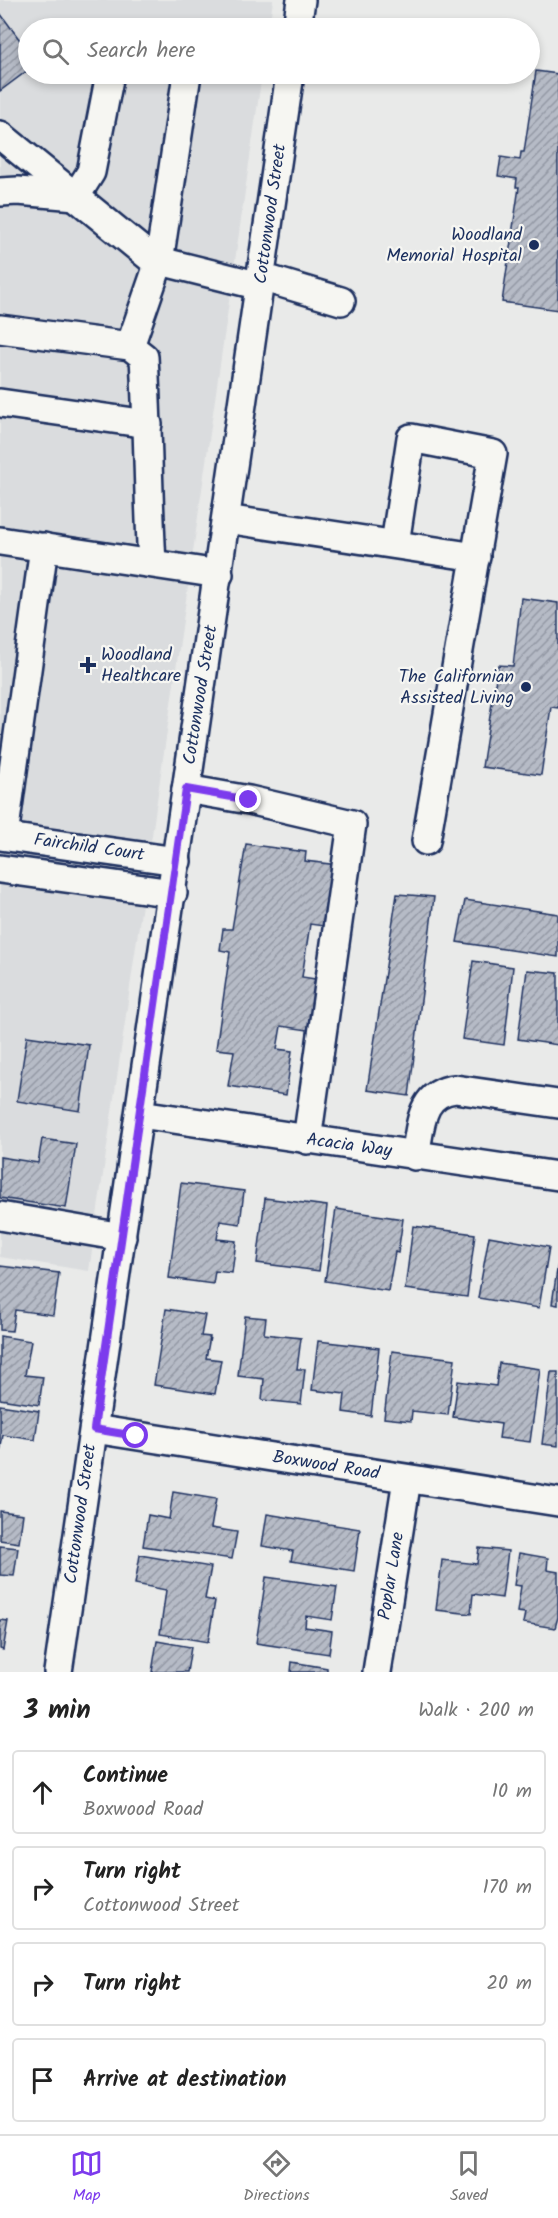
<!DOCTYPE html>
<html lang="en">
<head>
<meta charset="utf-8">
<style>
  :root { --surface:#fff; --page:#f6f6f6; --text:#222; --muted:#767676; --line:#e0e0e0; --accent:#7c3aed }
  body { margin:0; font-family:Kalam,sans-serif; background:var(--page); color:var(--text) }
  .stop { position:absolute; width:18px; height:18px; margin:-14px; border:4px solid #7c3aed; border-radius:50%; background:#fff }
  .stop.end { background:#7c3aed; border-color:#fff; box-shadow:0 2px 6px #0008 }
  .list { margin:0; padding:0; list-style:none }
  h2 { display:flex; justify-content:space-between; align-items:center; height:78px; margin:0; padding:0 24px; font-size:26px }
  h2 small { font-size:20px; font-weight:400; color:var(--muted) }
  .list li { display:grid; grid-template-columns:39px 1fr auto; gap:18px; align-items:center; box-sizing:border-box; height:84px; margin:0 12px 12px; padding:0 12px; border:2px solid var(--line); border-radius:6px }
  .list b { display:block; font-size:22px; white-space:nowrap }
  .list p { margin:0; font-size:20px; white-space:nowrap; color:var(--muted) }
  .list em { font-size:20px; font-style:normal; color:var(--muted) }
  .icon { flex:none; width:33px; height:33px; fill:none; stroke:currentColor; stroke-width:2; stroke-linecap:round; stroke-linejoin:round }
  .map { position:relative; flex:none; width:558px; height:1672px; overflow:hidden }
  .search { position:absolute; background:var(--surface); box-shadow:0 3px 9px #0003; left:18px; right:18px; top:18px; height:66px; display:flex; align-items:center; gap:15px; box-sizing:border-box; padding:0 21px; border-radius:33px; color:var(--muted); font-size:22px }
  .sheet { height:462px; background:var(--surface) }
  nav { display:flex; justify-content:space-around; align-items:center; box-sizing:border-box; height:84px; border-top:2px solid var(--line); background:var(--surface); font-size:16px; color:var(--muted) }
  nav a { display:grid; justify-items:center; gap:3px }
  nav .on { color:var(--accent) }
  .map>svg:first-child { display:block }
  .built { fill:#dadcde }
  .building { fill:url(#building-hatch); stroke:#1b2f5e; stroke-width:1.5 }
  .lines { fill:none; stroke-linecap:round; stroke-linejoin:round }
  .minor-casing { stroke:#1b2f5e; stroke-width:32 }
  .minor { stroke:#f6f6f2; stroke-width:27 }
  .route { stroke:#7c3aed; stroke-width:8 }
  .poi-dot { fill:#1b2f5e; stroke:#f6f6f2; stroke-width:2 }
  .labels { text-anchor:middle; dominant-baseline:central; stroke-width:4.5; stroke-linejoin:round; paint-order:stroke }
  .street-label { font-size:18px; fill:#1b2f5e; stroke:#f6f6f2 }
  .poi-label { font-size:18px; fill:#1b2f5e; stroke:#f6f6f2; text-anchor:end }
</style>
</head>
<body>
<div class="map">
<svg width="558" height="1672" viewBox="0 0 558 1672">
  <defs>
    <pattern id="building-hatch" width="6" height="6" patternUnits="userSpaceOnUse" patternTransform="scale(1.5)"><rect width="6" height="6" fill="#b6bbc6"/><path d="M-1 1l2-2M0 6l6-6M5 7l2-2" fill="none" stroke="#9398a4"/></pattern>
  </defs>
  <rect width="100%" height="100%" fill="#e9eae9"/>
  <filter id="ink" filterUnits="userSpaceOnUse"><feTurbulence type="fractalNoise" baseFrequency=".0167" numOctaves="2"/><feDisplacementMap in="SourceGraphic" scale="12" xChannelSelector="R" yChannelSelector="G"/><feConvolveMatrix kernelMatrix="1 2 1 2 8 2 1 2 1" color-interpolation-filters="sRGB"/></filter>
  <g filter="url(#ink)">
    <path class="built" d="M0,0H273L269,28H28V74H262L89,1271L0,1257Z"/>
    <g class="building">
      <path d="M0,13L28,51V70L0,91Z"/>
      <path d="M536,71L558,74V310L502,302L519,187H516L517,179L498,176L501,157L520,160L521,152H524Z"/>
      <path d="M521,598L558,603V708L551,707L541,775L482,767L498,665L513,666Z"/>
      <path d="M246,844L306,852L305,861L338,865L330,927L310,924L302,977L321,980L314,1031L281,1026L277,1049L292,1051L286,1095L228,1086L234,1051L216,1049L230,952L220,950L223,929H232Z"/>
      <path d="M397,894L434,897L409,1096L367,1090Z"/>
      <path d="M465,900L558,914V957L457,942Z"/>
      <path d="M473,961L513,967L504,1045L462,1039Z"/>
      <path d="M527,970L558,973V1045L518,1039Z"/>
      <path d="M27,1036L89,1045L80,1111L17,1101Z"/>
      <path d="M42,1139L76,1144L66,1208L0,1198V1157L38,1163Z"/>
      <path d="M181,1183L244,1191L240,1224L220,1221L217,1239L236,1241L232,1273L215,1271L213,1284L169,1278Z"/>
      <path d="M265,1198L327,1206L319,1271L257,1263Z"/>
      <path d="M336,1209L403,1219L398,1253L395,1252L388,1291L325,1281Z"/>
      <path d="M413,1226L475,1234L467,1297L405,1289Z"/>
      <path d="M489,1236L549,1247L539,1308L478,1298Z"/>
      <path d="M558,1263V1305L552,1304Z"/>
      <path d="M0,1266L59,1273L53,1315L15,1310L12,1331L0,1330Z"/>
      <path d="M166,1309L205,1315L201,1336L210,1337L206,1358L221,1360L215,1394L154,1385Z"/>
      <path d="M245,1316L266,1318L264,1334L301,1338L297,1369H305L301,1404L262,1400L264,1379L238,1376Z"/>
      <path d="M0,1336L31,1341L25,1375L43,1377L39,1405L0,1399Z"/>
      <path d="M318,1341L379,1348L371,1416L343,1412L345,1394L312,1390Z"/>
      <path d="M392,1351L455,1359L448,1415L412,1411L411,1421L384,1418Z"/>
      <path d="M499,1363L540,1369L530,1442L499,1438L501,1424L453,1417L458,1381L496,1386Z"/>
      <path d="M551,1372H558V1446L542,1444Z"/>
      <path d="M0,1405L39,1411L35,1440L3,1435L0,1453Z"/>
      <path d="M173,1492L216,1499L211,1528L237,1532L232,1559L143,1546L148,1515L169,1519Z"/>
      <path d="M0,1511L23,1514L19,1543L0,1540Z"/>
      <path d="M267,1514L360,1529L354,1571L291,1561L293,1551L262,1546Z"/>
      <path d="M0,1546L18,1548L14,1576L0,1575Z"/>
      <path d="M479,1548L508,1551L502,1598L473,1594L471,1614L436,1610L442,1560L477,1564Z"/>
      <path d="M519,1553L548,1558L547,1570L558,1572V1617L555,1628L523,1623L525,1613L517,1612L521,1586L514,1585Z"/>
      <path d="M140,1555L211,1567L205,1599L215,1601L208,1642L160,1634L166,1590L135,1584Z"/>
      <path d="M266,1577L337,1587L332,1620L306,1616L305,1627L332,1631L329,1654L256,1643Z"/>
      <path d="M0,1620L8,1621L3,1650L0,1649Z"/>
      <path d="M157,1641L191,1647L187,1672H152Z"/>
      <path d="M292,1662L327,1668V1672H291Z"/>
    </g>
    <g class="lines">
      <defs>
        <g id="minor">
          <path d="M297,28L301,0"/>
          <path d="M0,135L152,259L260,286"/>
          <path d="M0,192L18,191L76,196"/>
          <path d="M76,196L91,172L110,74"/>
          <path d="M261,277L341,301"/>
          <path d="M0,329L130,346L144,357C148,426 148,494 152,563"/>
          <path d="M130,346L159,262L187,74"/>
          <path d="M0,403L148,424"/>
          <path d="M226,519L476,557"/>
          <path d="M0,541L219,574"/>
          <path d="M395,544L411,438L493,454L426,841"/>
          <path d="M186,789L249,800L352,824L307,1140"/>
          <path d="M0,836L177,861"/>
          <path d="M4,836L44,547"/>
          <path d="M0,869L173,893"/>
          <path d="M140,1114L558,1176"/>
          <path d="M415,1156C421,1127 419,1093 455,1089L558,1104"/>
          <path d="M0,1216L122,1237"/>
          <path d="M94,1429L558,1502"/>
          <path d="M58,1672L290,74"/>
          <path d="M377,1672L407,1479"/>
        </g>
      </defs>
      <use href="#minor" class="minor-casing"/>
      <use href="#minor" class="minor"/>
    </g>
  </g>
  <g class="lines" filter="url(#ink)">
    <path class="route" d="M136,1436L94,1429L186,789L249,800"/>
  </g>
  <g class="poi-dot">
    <circle cx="534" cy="245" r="6"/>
    <path d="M85 656h6v6h6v6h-6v6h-6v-6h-6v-6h6z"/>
    <circle cx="526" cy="687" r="6"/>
  </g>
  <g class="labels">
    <g class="street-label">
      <text transform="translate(271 214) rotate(-82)">Cottonwood Street</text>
      <text transform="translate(201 695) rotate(-81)">Cottonwood Street</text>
      <text transform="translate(89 848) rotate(8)">Fairchild Court</text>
      <text transform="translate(349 1146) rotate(8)">Acacia Way</text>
      <text transform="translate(326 1466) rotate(9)">Boxwood Road</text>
      <text transform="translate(81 1514) rotate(-82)">Cottonwood Street</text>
      <text transform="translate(392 1576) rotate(-81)">Poplar Lane</text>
    </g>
    <g class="poi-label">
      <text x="522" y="235">Woodland<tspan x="522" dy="21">Memorial Hospital</tspan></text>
      <text x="101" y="655" text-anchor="start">Woodland<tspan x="101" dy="21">Healthcare</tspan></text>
      <text x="514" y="677">The Californian<tspan x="514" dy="21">Assisted Living</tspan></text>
    </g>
  </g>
</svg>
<div class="stop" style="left:136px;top:1436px"></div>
<div class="stop end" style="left:249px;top:800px"></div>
<div class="search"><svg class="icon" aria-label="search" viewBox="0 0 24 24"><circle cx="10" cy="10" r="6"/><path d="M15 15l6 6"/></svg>Search here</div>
</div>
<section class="sheet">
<h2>3 min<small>Walk · 200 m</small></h2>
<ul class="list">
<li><svg class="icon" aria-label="ahead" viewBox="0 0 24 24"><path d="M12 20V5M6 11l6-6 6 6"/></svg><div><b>Continue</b><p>Boxwood Road</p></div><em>10 m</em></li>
<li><svg class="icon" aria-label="right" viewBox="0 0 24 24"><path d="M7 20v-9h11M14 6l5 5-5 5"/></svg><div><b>Turn right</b><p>Cottonwood Street</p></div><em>170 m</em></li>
<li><svg class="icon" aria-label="right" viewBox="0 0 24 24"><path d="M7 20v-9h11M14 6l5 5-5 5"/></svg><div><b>Turn right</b></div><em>20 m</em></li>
<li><svg class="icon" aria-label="arrive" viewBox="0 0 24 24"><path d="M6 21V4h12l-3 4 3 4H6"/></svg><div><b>Arrive at destination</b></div></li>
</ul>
</section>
<nav>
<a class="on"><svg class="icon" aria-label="map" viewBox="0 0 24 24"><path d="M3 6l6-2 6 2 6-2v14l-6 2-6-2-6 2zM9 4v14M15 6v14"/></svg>Map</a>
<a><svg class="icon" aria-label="directions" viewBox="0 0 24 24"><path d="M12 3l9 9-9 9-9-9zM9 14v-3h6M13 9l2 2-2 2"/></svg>Directions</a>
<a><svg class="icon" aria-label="saved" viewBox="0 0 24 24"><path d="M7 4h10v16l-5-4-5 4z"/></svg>Saved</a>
</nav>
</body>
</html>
